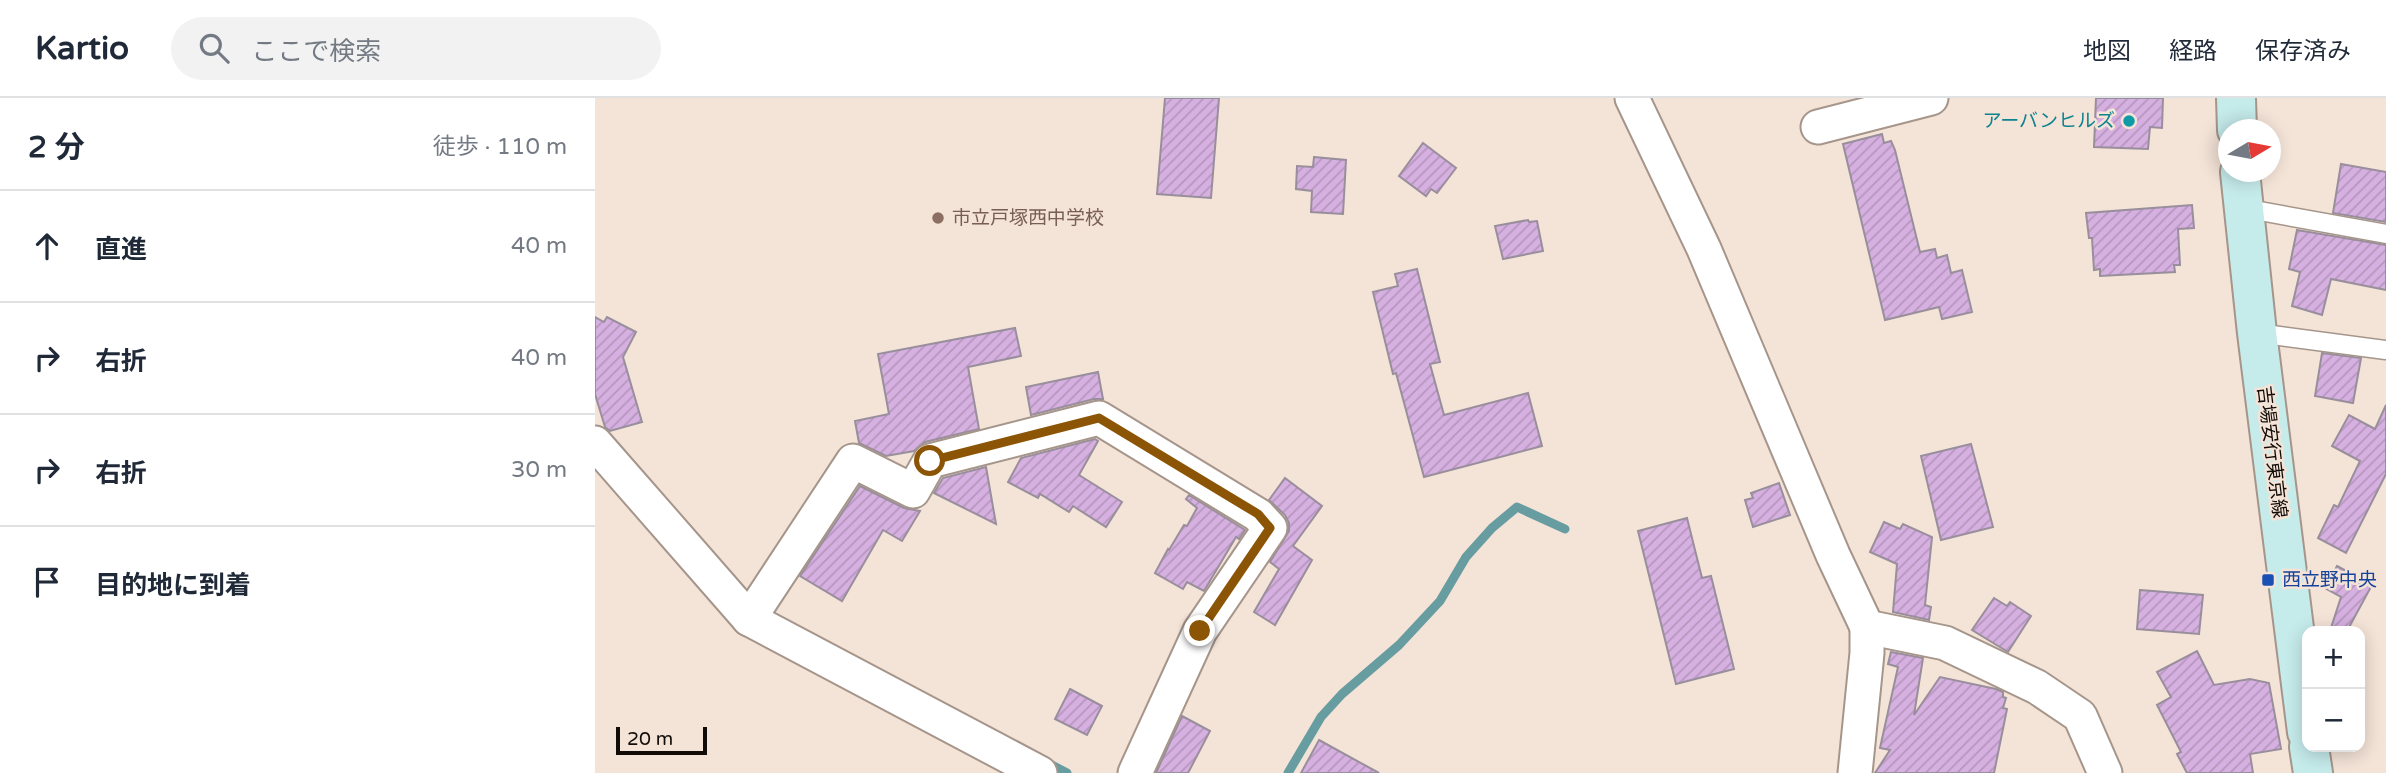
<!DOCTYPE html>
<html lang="ja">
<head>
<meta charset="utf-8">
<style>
  :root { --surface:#fff; --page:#f2f2f3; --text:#1f2937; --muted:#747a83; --line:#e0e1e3 }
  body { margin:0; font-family:"Varela Round","Noto Sans JP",sans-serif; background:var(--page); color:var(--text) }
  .controls { position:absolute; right:21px; bottom:21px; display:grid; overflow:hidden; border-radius:14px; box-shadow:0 4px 18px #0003 }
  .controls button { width:63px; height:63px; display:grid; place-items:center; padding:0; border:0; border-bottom:2px solid var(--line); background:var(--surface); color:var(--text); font:35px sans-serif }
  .compass { position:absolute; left:1623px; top:21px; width:63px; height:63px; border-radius:50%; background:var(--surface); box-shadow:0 4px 18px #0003; rotate:80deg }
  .scale { position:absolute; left:21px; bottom:18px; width:91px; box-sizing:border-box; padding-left:7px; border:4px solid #110c08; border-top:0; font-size:19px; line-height:24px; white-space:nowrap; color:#110c08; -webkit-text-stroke:5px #f4e3d7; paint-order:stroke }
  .stop { position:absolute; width:21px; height:21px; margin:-16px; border:5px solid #8b5505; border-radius:50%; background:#fff }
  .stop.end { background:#8b5505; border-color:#fff; box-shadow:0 2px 7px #0008 }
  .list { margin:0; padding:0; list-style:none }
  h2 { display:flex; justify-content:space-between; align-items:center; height:91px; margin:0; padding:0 28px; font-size:30px }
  h2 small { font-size:23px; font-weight:400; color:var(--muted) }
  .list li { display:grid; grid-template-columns:46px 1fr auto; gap:21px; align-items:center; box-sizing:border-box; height:112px; padding:0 28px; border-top:2px solid var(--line) }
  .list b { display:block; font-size:26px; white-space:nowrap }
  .list em { font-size:23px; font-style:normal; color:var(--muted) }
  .icon { flex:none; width:38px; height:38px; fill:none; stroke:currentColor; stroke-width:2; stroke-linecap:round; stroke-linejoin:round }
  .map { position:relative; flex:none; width:1791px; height:675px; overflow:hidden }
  header { display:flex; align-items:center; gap:42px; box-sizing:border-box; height:98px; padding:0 35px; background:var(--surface); border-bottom:2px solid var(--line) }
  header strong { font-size:33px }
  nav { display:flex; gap:38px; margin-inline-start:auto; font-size:24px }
  .search { width:490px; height:63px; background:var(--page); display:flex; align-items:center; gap:18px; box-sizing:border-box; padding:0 24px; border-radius:38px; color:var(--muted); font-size:26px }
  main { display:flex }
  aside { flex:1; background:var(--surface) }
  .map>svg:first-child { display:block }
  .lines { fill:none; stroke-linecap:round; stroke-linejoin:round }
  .stream { stroke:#679ca1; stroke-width:9 }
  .building { fill:url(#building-hatch); stroke:#998e9c; stroke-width:2 }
  .lane-casing { stroke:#a5958a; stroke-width:21 }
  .street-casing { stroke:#a5958a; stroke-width:37 }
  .secondary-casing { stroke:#a5958a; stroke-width:42 }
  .lane { stroke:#fff; stroke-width:18 }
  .street { stroke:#fff; stroke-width:33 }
  .secondary { stroke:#c6ebeb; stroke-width:38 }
  .route { stroke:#8b5505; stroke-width:9 }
  .culture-dot { fill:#0f9aa8; stroke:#f4e3d7; stroke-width:2.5 }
  .education-dot { fill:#8d6e63; stroke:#f4e3d7; stroke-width:2.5 }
  .transit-dot { fill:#1a4fb4; stroke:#f4e3d7; stroke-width:2.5 }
  .labels { text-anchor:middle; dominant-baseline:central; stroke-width:5; stroke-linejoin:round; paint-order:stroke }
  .culture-label { font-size:19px; fill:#0d838f; stroke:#f4e3d7; text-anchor:end }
  .education-label { font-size:19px; fill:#785e54; stroke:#f4e3d7; text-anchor:start }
  .street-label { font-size:19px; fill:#110c08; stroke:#f4e3d7 }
  .transit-label { font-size:19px; fill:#164399; stroke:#f4e3d7; text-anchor:start }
</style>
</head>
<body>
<header>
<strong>Kartio</strong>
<div class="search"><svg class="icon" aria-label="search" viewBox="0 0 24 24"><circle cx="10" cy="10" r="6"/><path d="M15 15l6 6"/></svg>ここで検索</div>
<nav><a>地図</a><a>経路</a><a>保存済み</a></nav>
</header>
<main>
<aside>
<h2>2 分<small>徒歩 · 110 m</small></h2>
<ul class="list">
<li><svg class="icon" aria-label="ahead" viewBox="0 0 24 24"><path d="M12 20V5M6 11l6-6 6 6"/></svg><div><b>直進</b></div><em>40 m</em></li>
<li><svg class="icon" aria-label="right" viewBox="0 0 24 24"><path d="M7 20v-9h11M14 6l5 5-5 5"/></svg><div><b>右折</b></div><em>40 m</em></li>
<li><svg class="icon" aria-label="right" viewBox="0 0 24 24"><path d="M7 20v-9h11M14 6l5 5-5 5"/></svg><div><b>右折</b></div><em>30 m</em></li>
<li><svg class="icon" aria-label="arrive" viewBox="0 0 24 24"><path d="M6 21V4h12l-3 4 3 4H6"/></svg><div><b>目的地に到着</b></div></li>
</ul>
</aside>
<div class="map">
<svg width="1791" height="675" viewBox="0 0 1791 675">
  <defs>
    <pattern id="building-hatch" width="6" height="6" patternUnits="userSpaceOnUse" patternTransform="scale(1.75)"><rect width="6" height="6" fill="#d5b0e0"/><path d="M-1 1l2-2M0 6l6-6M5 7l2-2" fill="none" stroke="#b696bf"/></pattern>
  </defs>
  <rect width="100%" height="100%" fill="#f4e3d7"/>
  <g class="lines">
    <g class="stream">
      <path d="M449,663L472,675"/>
      <path d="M693,675L726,619L747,596L804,547L845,503L871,459L897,430L922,409L970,431"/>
    </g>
  </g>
  <g class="building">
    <path d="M570,0H624L616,100L562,96Z"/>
    <path d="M1501,0H1568L1567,30L1555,29L1553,51L1499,49Z"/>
    <path d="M1287,36L1289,45L1296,43L1300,52L1325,154L1340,151L1342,160L1352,157L1356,175L1367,172L1377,214L1347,221L1344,209L1290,222L1248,46Z"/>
    <path d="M828,45L861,70L842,95L836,91L831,98L804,78Z"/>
    <path d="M719,59L751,62L748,116L716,114L717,93L701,91L702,68L718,69Z"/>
    <path d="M1746,66L1791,74V124L1738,115Z"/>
    <path d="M1597,107L1599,130L1583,131L1585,167H1579L1580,174L1505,178V171L1499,172L1497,140H1494L1491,115Z"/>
    <path d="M933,122L934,124L942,123L948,153L908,161L900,128Z"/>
    <path d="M1702,132L1791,147V192L1736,181L1727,217L1697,208L1705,174L1694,171Z"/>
    <path d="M822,171L845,264L835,266L849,317L933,295L947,348L829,379L801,275L798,276L778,194L803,188L800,176Z"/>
    <path d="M0,219L9,224L12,219L41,234L28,259L47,324L15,333L10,329L0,296Z"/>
    <path d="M420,230L426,258L373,269L384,331L330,344L319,353L291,358L264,345L260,323L294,316L283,256Z"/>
    <path d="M1727,255L1766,260L1758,305L1720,298Z"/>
    <path d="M503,274L508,301H499L436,317L431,289Z"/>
    <path d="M1791,307V376L1751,455L1723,440L1739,407L1743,409L1765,363L1737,348L1754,317L1780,331Z"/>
    <path d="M500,341L503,343L484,377L527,404L511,429L478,408L474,414L445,396L443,400L413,384L426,360Z"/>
    <path d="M1376,346L1398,429L1346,442L1326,358Z"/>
    <path d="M391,369L401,426L339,395L348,380Z"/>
    <path d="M690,380L727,408L698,448L717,462L680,527L659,514L684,471L675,464L694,433V425L690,417L674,402Z"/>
    <path d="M1184,385L1195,417L1158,429L1150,402L1158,400L1156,395Z"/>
    <path d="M265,388L309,410L325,413L307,443L288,432L247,503L205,478Z"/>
    <path d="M594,397L650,432L644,441L641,439L609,493L592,484L588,491L560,475L573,451L574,452L589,427L592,428L602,410L591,401Z"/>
    <path d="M1092,420L1107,480L1116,478L1139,571L1081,586L1043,433Z"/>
    <path d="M1289,424L1305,431L1308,426L1337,439L1330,507L1336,509L1334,522L1298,514L1302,466L1275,454Z"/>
    <path d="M1742,468L1777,487L1752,533H1735L1746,499L1730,490Z"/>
    <path d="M1545,492L1608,497L1604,536L1542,531Z"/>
    <path d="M1399,500L1412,508L1415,504L1436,518L1413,554L1377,532Z"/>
    <path d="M1602,553L1619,587L1655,581L1674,585L1686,651L1655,656L1658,675H1592L1582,656L1586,654L1562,607L1576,599L1562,574Z"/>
    <path d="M1296,554L1328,560L1319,617L1345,579L1401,591L1408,594V599L1411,600L1408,610L1412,611L1399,675H1280L1295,652L1285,650L1303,569L1293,566Z"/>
    <path d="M475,591L507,608L492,637L460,621Z"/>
    <path d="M587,618L615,633L593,675H561Z"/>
    <path d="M724,642L784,675H706Z"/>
  </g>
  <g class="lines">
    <defs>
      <g id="lane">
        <path d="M1648,110L1791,136"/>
        <path d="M1662,235L1791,252"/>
      </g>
      <g id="street">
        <path d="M1037,0L1109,151L1238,457L1272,529L1350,545L1442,589L1485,618L1510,675"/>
        <path d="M1223,29L1336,0"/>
        <path d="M0,345L154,521L445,675"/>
        <path d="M154,521L258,363L318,393L335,363L504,320L663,417L675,430L605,533L540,675"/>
        <path d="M1260,675L1272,555V529"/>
      </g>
      <g id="secondary">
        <path d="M1641,0L1642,32"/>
        <path d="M1645,74L1662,235L1712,634"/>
        <path d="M1714,649L1718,675"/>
      </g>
    </defs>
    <use href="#lane" class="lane-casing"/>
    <use href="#street" class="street-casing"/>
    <use href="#secondary" class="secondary-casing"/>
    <use href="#lane" class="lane"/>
    <use href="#street" class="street"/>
    <use href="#secondary" class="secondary"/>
  </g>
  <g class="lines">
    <path class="route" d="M335,363L504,320L663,416L675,430L605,533"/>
  </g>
  <circle class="culture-dot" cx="1534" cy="23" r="7"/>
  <circle class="education-dot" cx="343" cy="120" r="7"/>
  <rect class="transit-dot" x="1666" y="475" width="14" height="14" rx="3.5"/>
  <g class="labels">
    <g class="culture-label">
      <text x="1520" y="23">アーバンヒルズ</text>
    </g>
    <g class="education-label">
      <text x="357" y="120">市立戸塚西中学校</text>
    </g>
    <g class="street-label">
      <text transform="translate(1677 354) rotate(83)">吉場安行東京線</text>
    </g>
    <g class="transit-label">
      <text x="1687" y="482">西立野中央</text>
    </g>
  </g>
</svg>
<div class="controls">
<button>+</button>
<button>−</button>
</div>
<svg class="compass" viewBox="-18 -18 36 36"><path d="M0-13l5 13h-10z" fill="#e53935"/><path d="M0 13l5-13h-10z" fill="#747a83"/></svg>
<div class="scale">20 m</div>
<div class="stop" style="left:335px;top:363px"></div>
<div class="stop end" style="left:605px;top:533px"></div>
</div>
</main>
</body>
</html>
